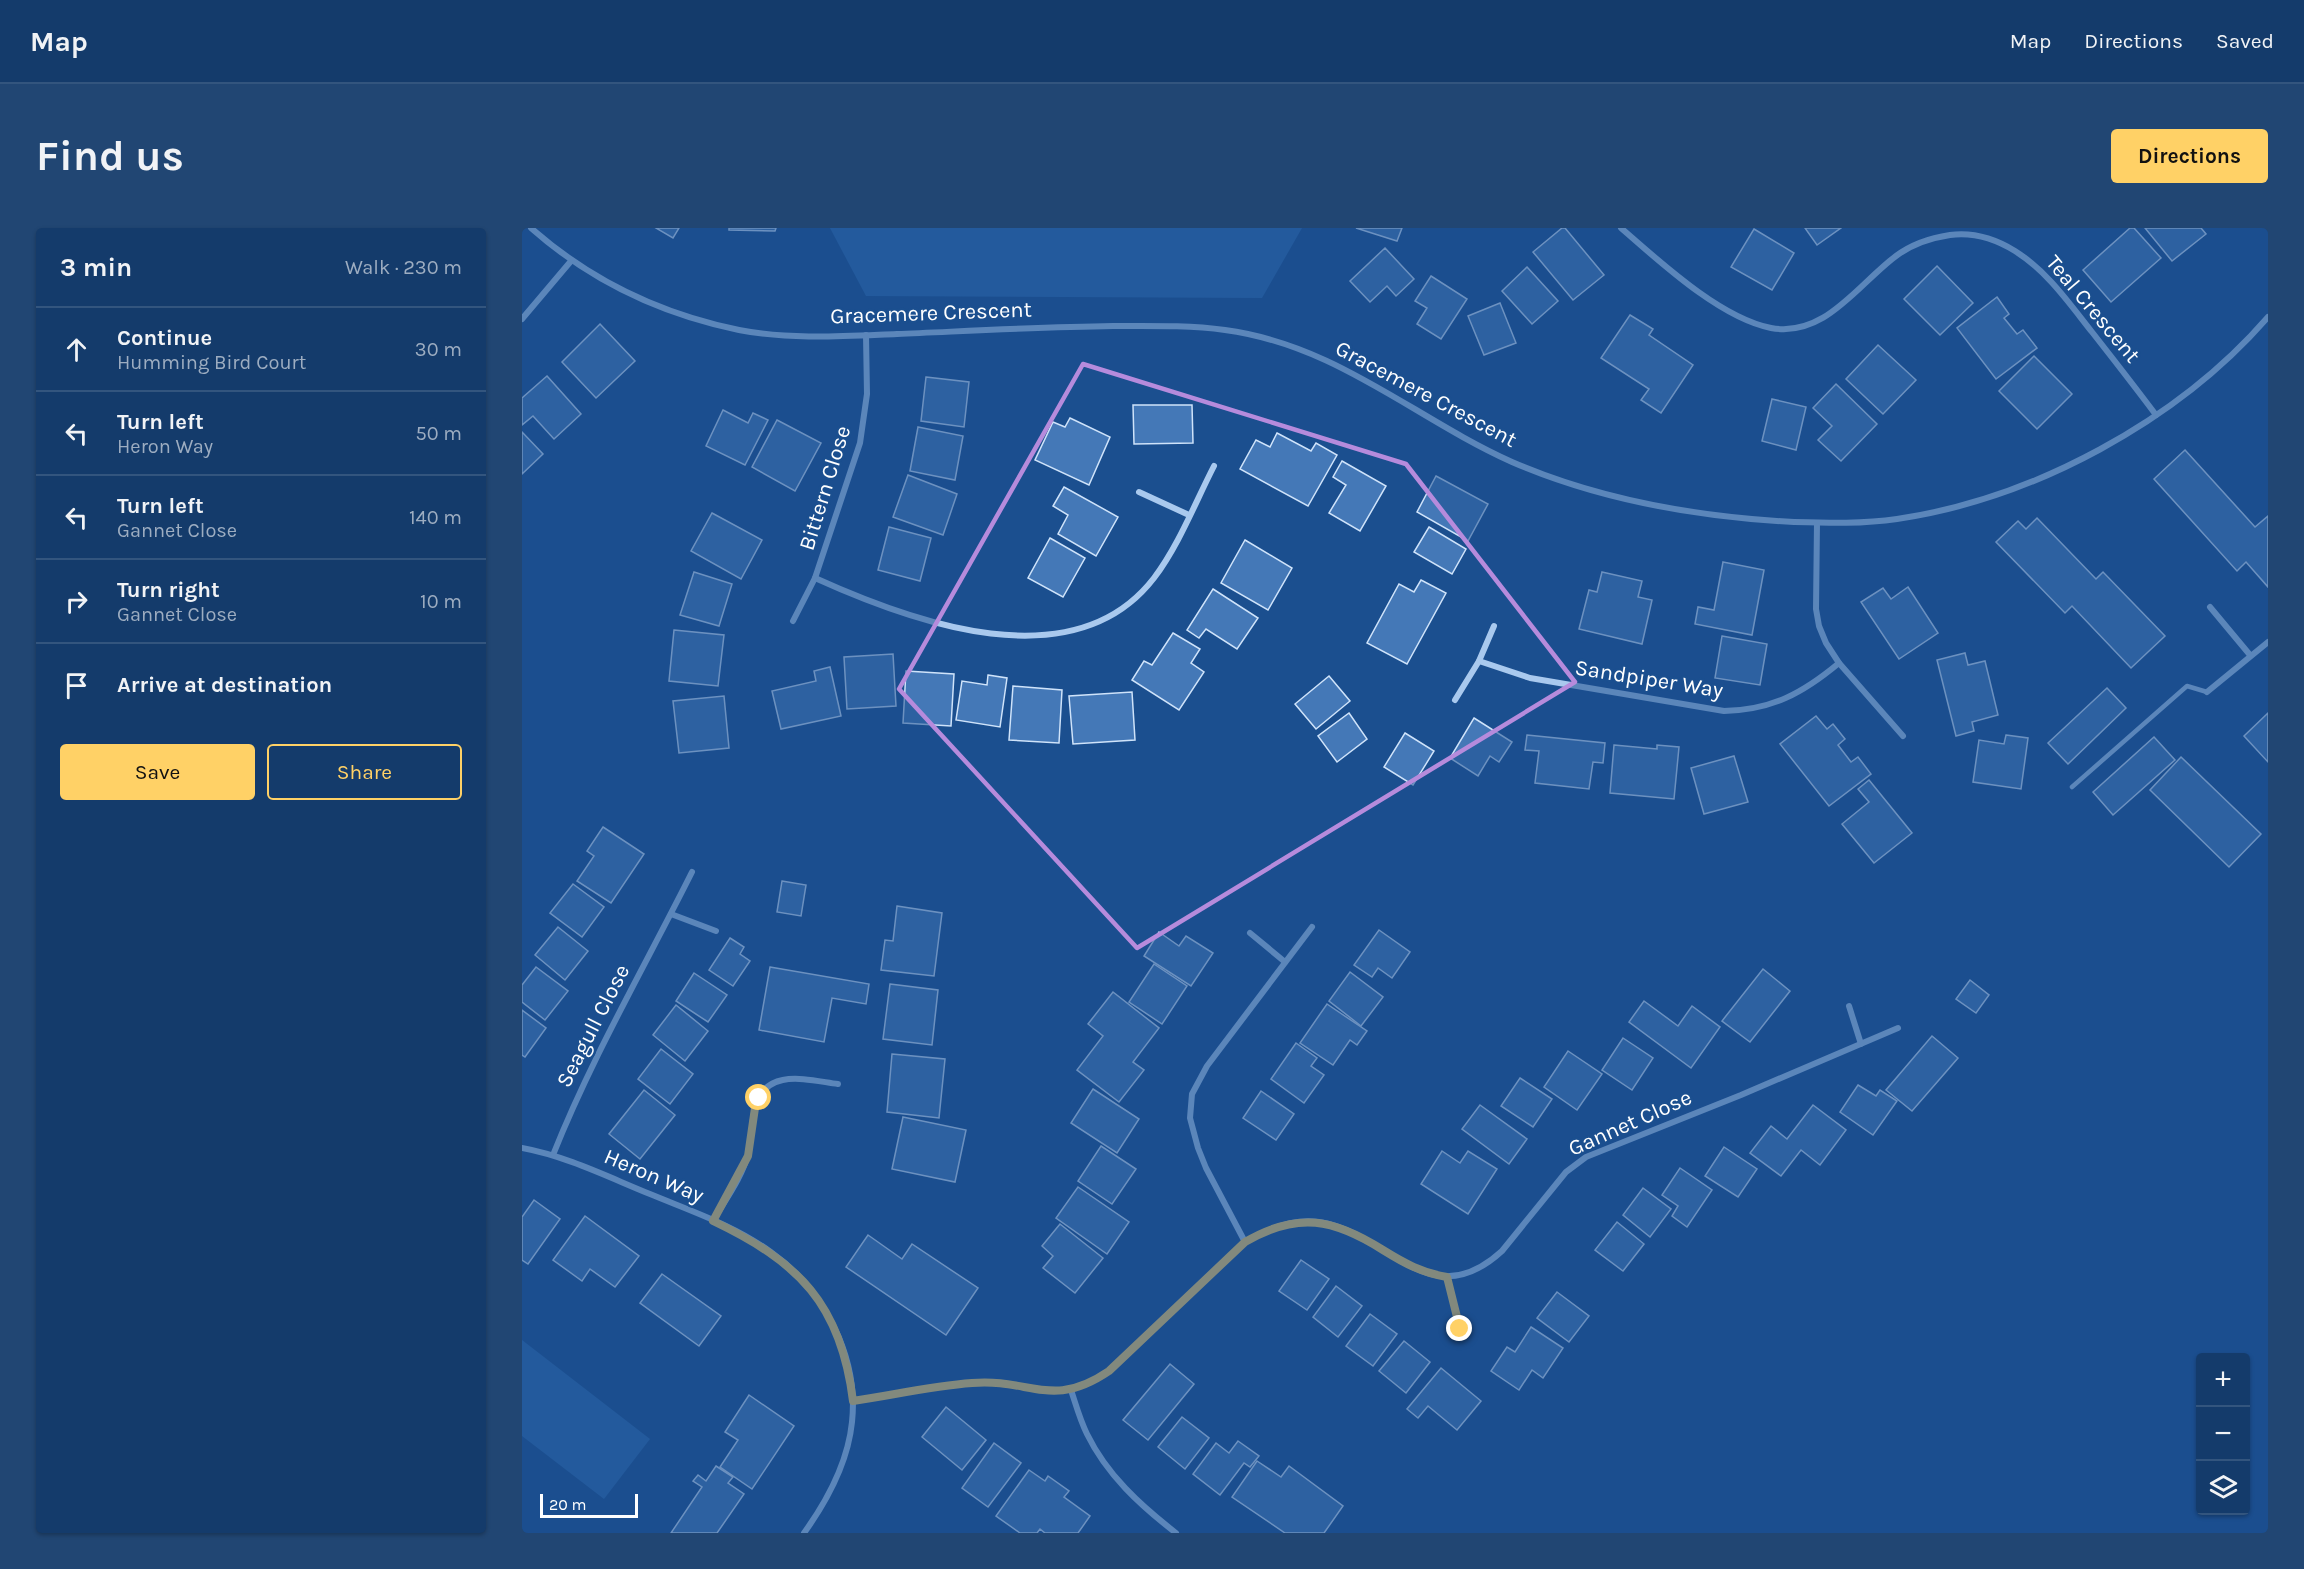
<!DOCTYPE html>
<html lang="en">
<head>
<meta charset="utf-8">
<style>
  :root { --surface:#143b6b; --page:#214673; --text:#f1f3f6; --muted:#9dadc1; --line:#33557e; --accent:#ffd166 }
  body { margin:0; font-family:Karla,sans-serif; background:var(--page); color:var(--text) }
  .controls { position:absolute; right:18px; bottom:18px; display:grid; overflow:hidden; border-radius:6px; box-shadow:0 2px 4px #0004 }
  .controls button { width:54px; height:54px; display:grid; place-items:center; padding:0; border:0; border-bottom:2px solid var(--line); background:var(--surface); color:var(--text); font:30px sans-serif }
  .scale { position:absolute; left:18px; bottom:15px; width:98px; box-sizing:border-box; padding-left:6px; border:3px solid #fff; border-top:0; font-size:16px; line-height:21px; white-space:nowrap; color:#fff; -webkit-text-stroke:4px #1b4f8f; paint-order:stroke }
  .stop { position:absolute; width:18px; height:18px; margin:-14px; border:4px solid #ffd166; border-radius:50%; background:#fff }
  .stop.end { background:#ffd166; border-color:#fff; box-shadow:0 2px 6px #0008 }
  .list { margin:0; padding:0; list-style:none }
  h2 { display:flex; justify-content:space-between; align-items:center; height:78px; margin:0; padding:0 24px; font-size:26px }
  h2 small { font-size:20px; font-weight:400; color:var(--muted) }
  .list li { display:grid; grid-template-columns:39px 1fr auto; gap:18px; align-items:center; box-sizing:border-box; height:84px; padding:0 24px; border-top:2px solid var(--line) }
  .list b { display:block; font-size:22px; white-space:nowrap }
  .list p { margin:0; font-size:20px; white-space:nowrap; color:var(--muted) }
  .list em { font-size:20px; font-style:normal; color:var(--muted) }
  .actions { display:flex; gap:12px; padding:18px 24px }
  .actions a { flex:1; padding:14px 0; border:2px solid var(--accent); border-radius:6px; text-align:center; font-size:21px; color:var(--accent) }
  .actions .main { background:var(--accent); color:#111 }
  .icon { flex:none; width:33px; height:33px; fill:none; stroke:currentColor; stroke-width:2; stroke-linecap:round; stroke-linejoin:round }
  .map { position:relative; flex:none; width:1746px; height:1305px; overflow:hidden; border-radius:6px }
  header { display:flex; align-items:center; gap:36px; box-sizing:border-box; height:84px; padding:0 30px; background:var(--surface); border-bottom:2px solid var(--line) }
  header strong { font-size:28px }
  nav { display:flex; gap:33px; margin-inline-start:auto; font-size:21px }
  .intro { display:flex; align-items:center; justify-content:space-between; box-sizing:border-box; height:144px; padding:0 36px }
  h1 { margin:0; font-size:42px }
  .button { padding:15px 27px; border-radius:6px; background:var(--accent); color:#111; font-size:21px; font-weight:700 }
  main { display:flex; gap:36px; padding:0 36px }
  aside { flex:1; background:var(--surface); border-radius:6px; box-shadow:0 2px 4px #0004 }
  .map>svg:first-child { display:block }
  .green { fill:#2e69ad }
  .building { fill:#4478b7; stroke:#cfe3fa; stroke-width:1.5 }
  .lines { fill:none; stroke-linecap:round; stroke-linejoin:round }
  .service { stroke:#a9c9ee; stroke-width:4.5 }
  .minor { stroke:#a9c9ee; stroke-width:6 }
  .route { stroke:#ffd166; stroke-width:8 }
  .marked { fill:none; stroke:#b68bdc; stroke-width:4.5; stroke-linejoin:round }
  .labels { text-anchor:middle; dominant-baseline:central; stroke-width:5; stroke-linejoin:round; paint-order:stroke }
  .street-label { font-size:22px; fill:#fff; stroke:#1b4f8f }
</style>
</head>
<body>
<header>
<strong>Map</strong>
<nav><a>Map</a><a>Directions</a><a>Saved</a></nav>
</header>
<div class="intro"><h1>Find us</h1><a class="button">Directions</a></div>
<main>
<aside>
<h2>3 min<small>Walk · 230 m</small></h2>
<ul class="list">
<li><svg class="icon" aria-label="ahead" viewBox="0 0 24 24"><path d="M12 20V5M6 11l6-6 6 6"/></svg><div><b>Continue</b><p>Humming Bird Court</p></div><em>30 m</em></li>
<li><svg class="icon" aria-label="left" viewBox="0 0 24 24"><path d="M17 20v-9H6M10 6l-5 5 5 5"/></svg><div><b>Turn left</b><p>Heron Way</p></div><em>50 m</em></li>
<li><svg class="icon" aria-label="left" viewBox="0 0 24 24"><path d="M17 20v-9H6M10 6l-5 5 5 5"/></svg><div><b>Turn left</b><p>Gannet Close</p></div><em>140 m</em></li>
<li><svg class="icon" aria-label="right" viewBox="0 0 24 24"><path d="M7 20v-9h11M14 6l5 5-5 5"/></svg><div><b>Turn right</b><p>Gannet Close</p></div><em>10 m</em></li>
<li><svg class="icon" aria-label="arrive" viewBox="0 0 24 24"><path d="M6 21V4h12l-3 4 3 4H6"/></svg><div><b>Arrive at destination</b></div></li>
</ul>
<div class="actions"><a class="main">Save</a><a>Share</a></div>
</aside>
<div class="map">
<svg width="1746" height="1305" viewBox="0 0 1746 1305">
  <rect width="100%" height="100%" fill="#1b4f8f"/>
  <g class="green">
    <path d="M308,0H780L740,70L344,68Z"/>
    <path d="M0,1112L128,1211L82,1271L0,1208Z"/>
  </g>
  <g class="building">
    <path d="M134,0H157L151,10Z"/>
    <path d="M207,0H254L253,3L207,2Z"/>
    <path d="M834,0H880L875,13Z"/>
    <path d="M1040,0H1043L1082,47L1051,72L1011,24Z"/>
    <path d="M1283,0H1319L1295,17Z"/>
    <path d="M1608,0H1612L1639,30L1589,74L1561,42Z"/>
    <path d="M1623,0H1679L1684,6L1650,33Z"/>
    <path d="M1232,1L1272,25L1250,62L1209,39Z"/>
    <path d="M863,20L892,51L874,68L865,58L848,74L828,53Z"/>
    <path d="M1415,38L1451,75L1418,107L1382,71Z"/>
    <path d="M1005,39L1036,73L1010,96L980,63Z"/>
    <path d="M909,48L945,71L919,111L895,96L905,80L893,73Z"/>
    <path d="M1475,69L1487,86L1482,90L1495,106L1501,102L1515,120L1474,151L1435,100Z"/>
    <path d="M978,75L994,115L962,127L946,88Z"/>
    <path d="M1108,87L1131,101L1127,107L1171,137L1139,185L1119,172L1127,161L1079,130Z"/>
    <path d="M78,96L113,133L74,170L40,134Z"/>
    <path d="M1356,117L1394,152L1361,186L1324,151Z"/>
    <path d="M1512,128L1550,166L1515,201L1477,163Z"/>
    <path d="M25,148L59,186L32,211L11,188L0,197V170Z"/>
    <path d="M404,149L447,154L442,199L399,193Z"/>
    <path d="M1314,156L1355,196L1319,233L1296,212L1310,198L1291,180Z"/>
    <path d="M1250,171L1284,179L1274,222L1240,213Z"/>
    <path d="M611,177H670L671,215L612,216Z"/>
    <path d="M201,182L226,195L231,185L246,192L223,237L184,218Z"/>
    <path d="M548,190L588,209L567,257L513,232L531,194L543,199Z"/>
    <path d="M255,192L299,215L273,263L230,239Z"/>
    <path d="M396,199L441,208L433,252L388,243Z"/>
    <path d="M0,204L21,226L0,246Z"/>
    <path d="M755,205L789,223L794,215L815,227L786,278L718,241L734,212L748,219Z"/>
    <path d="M1663,222L1733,299L1746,288V359L1724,334L1715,343L1632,251Z"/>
    <path d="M820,233L864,258L838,303L807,285L824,257L811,249Z"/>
    <path d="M386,247L435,266L421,307L371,289Z"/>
    <path d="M914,248L966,276L946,313L895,284Z"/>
    <path d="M542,259L596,289L574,328L536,306L546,287L531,278Z"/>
    <path d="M190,285L240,312L219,351L169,323Z"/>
    <path d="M1515,290L1574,351L1581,344L1643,408L1609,440L1550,378L1543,385L1474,314L1496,293L1504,301Z"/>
    <path d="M367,299L409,310L398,353L356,342Z"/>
    <path d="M907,299L944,321L930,346L892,324Z"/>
    <path d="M528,310L563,330L541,369L506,350Z"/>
    <path d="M723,312L770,340L746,382L699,355Z"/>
    <path d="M1201,334L1242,342L1230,407L1173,396L1176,379L1192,382Z"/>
    <path d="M172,344L210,356L197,398L158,387Z"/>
    <path d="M1080,344L1120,353L1116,369L1130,372L1120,416L1057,401L1067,362L1075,364Z"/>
    <path d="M899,352L924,365L885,436L845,415L877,356L892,364Z"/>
    <path d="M1386,359L1416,405L1377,431L1339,374L1361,360L1369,371Z"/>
    <path d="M691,361L736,390L715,421L684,401L677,410L665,402Z"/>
    <path d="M152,402L202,407L196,458L147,453Z"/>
    <path d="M651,405L678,421L669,435L682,444L657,482L610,452L622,433L630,437Z"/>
    <path d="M1200,408L1245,416L1238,457L1193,450Z"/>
    <path d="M1443,425L1446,437L1463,433L1476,487L1450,494L1452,503L1434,508L1415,432Z"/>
    <path d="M371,426L374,478L325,481L322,429Z"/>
    <path d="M308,439L319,488L259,501L250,463L294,453L292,443Z"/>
    <path d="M384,443L432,446L429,498L381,495Z"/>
    <path d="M466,447L485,450L478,499L434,492L440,453L465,457Z"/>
    <path d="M807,448L828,473L794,501L773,476Z"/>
    <path d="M491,458L540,462L537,515L487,512Z"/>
    <path d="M1585,460L1604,480L1546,536L1526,515Z"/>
    <path d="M610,464L613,512L551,516L547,468Z"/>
    <path d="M202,468L207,520L157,525L151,473Z"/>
    <path d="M827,485L845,511L815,534L796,508Z"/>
    <path d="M1746,485V534L1722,508Z"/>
    <path d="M1294,488L1305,501L1311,496L1323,511L1316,517L1329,534L1336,529L1349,546L1307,578L1258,516Z"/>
    <path d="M952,490L990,514L977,534L968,528L956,548L928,530Z"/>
    <path d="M883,505L912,523L891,557L862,539Z"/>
    <path d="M1005,507L1083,515L1081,535L1071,534L1067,561L1013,555L1017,523L1003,522Z"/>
    <path d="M1484,507L1506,510L1499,561L1451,554L1457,512L1482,516Z"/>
    <path d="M1632,509L1653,532L1591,587L1571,564Z"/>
    <path d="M1092,517L1135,521V517L1157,519L1152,571L1088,565Z"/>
    <path d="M1212,528L1226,574L1182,586L1169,540Z"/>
    <path d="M1659,529L1739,606L1707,639L1628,562Z"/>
    <path d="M1347,552L1390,605L1352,635L1320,596L1347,574L1336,561Z"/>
    <path d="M81,599L122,626L89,675L55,653L72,628L65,623Z"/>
    <path d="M260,653L284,657L279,688L255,684Z"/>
    <path d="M51,656L82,679L60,709L28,685Z"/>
    <path d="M375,678L420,685L412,748L359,742L363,712L371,713Z"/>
    <path d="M36,699L66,723L43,752L13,727Z"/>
    <path d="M857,702L888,724L870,750L856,740L850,749L832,737Z"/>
    <path d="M637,704L657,718L664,708L691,725L669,758L622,728Z"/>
    <path d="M208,710L222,719L218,726L228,733L211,758L187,742Z"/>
    <path d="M632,736L665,758L640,796L607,774Z"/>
    <path d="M14,739L46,763L23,792L0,774V757Z"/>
    <path d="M248,739L347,756L344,776L310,770L302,814L237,802Z"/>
    <path d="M1241,741L1268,763L1228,814L1200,793Z"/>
    <path d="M828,744L861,769L839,798L807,773Z"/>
    <path d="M172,745L205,767L186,794L154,773Z"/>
    <path d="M1448,752L1467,767L1454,785L1434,771Z"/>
    <path d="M368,756L416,762L410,817L361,811Z"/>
    <path d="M591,764L637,800L611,834L622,842L597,874L555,842L581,808L566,796Z"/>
    <path d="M1122,773L1156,798L1170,778L1198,799L1169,840L1107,794Z"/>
    <path d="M805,776L845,803L835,817L828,812L811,837L778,815Z"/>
    <path d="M154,777L186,803L163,833L131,807Z"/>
    <path d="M0,782L24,800L3,829L0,827Z"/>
    <path d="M1410,808L1436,830L1390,883L1364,862Z"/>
    <path d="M1101,810L1131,830L1110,862L1080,842Z"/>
    <path d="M774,815L795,830L789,838L802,847L782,875L749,851Z"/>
    <path d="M139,821L171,846L148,876L116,851Z"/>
    <path d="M1046,823L1080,846L1055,882L1022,859Z"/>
    <path d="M370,826L423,831L417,890L365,884Z"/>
    <path d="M998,850L1030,871L1011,899L979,878Z"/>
    <path d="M1336,857L1354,868L1358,862L1375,873L1351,907L1318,884Z"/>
    <path d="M571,861L617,891L595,925L549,895Z"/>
    <path d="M122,862L153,887L118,931L87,906Z"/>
    <path d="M739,863L772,886L754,912L721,890Z"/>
    <path d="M958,877L1005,911L987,936L940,901Z"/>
    <path d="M1291,877L1324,902L1298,937L1279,922L1259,948L1228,925L1249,898L1265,911Z"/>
    <path d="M381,889L444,902L433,954L370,941Z"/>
    <path d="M579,918L614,941L590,976L556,953Z"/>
    <path d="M1202,919L1235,941L1216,969L1183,948Z"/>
    <path d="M920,923L938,935L946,923L975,941L946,986L899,956Z"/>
    <path d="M1158,940L1190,962L1165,999L1150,988L1156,978L1140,967Z"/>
    <path d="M556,959L607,994L585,1026L534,990Z"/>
    <path d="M1121,960L1149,981L1128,1009L1101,987Z"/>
    <path d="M12,972L38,991L6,1036L0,1032V989Z"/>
    <path d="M63,988L117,1028L93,1059L68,1041L60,1053L31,1032Z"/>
    <path d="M1095,994L1122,1016L1101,1043L1073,1022Z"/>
    <path d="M538,996L581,1030L553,1065L521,1040L531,1028L520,1018Z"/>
    <path d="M346,1007L380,1031L390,1016L456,1060L424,1107L324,1039Z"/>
    <path d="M779,1032L807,1051L785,1082L757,1063Z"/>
    <path d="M140,1046L199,1088L177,1118L118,1075Z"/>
    <path d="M814,1058L840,1078L816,1109L791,1089Z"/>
    <path d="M1035,1064L1067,1088L1047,1114L1015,1090Z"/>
    <path d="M848,1086L875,1106L851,1138L824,1118Z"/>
    <path d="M1009,1099L1041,1120L1021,1150L1010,1142L997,1162L969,1143L985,1119L993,1124Z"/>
    <path d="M882,1113L908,1134L884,1165L857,1143Z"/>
    <path d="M648,1136L672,1156L626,1212L601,1192Z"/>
    <path d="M919,1140L959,1173L935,1202L906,1178L896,1190L885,1181Z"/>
    <path d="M227,1167L272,1198L230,1261L198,1239L216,1212L203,1204Z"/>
    <path d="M424,1179L464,1212L440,1242L400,1209Z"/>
    <path d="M660,1189L687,1210L663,1241L636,1219Z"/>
    <path d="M716,1213L737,1228L728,1239L722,1235L698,1267L671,1246L694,1215L707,1225Z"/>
    <path d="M472,1215L499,1235L466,1279L440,1260Z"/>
    <path d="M735,1233L759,1249L767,1238L821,1278L802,1305H763L710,1269Z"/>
    <path d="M194,1238L211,1249L206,1255L222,1266L195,1305H149L180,1259L171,1253L176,1247L184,1253Z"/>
    <path d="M507,1242L523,1253L526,1248L547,1263L542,1269L568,1288L556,1305H523L518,1301L515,1305H498L474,1288Z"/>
  </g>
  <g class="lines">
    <path class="service" d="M1550,559L1665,458L1685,464"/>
    <g class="minor">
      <path d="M9,0C69,53 139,86 217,102C268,112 324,108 375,106C447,103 519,99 591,98C628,98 666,97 703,102C815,117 892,190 990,234C1080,273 1175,289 1272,294C1307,295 1341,296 1375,291C1511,271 1656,193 1746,89"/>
      <path d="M1099,0C1137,33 1198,90 1249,100C1303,110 1336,56 1374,28C1390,16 1408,10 1428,7C1451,4 1472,10 1493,23C1525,43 1547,75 1570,104C1592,132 1613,159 1634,187"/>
      <path d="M0,91L49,33"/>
      <path d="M617,264L667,287"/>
      <path d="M1295,295L1294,381L1297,398L1304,415L1317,435L1381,508"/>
      <path d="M293,350C390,394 552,454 632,350C657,317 673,275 692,238"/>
      <path d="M1688,379L1728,427"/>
      <path d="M271,393L293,350L338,215L345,166L344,107"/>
      <path d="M957,433L1008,450L1202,483C1250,482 1281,465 1317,435"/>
      <path d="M1685,464L1746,414"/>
      <path d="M933,472L957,433L972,398"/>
      <path d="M149,686L194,703"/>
      <path d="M728,705L763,734"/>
      <path d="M1327,778L1339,816"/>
      <path d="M0,920C44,928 86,949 128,966C169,983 214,998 250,1025C302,1062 337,1129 330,1194C326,1234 305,1273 282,1305"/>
      <path d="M31,927C70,829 123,738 170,644"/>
      <path d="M191,993C203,972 220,950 226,926C230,911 229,895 233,880C243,839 285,852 316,856"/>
      <path d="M723,1014L684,940L676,920L668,890L670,866L685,838L790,699"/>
      <path d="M925,1049L938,1101"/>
      <path d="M549,1162C554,1177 558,1192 565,1206C585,1247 618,1277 654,1305"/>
      <path d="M331,1173C371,1167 410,1158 450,1155C508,1150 530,1182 587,1143L723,1014C745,1001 771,990 797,994C866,1004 907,1090 980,1023L1044,944L1064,929L1219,867L1376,800"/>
    </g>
  </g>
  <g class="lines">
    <path class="route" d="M237,870L233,880L226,928L191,993C277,1034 319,1076 331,1173C371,1167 410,1158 450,1155C508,1150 530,1182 587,1143L723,1014C776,983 812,991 861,1022C882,1035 900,1045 925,1049L938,1101"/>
  </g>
  <path d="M0 0H1746V1305H0ZM561,136L884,236L1053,454L615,720L377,461Z" fill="#1b4f8f" fill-opacity=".55" fill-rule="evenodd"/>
  <path class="marked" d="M561,136L884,236L1053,454L615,720L377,461Z"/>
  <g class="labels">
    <g class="street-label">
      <text transform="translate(1571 81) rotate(50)">Teal Crescent</text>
      <text transform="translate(409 85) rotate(-2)">Gracemere Crescent</text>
      <text transform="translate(904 166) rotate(28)">Gracemere Crescent</text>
      <text transform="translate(303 260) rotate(-73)">Bittern Close</text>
      <text transform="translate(1127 451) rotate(9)">Sandpiper Way</text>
      <text transform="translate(71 798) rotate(-63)">Seagull Close</text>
      <text transform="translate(1108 895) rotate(-24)">Gannet Close</text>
      <text transform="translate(132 948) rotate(23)">Heron Way</text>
    </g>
  </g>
</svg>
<div class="controls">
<button>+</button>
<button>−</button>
<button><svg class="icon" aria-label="layers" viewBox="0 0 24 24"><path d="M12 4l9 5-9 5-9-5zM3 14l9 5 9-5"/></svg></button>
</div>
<div class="scale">20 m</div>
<div class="stop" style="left:237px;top:870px"></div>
<div class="stop end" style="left:938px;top:1101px"></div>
</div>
</main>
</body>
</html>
